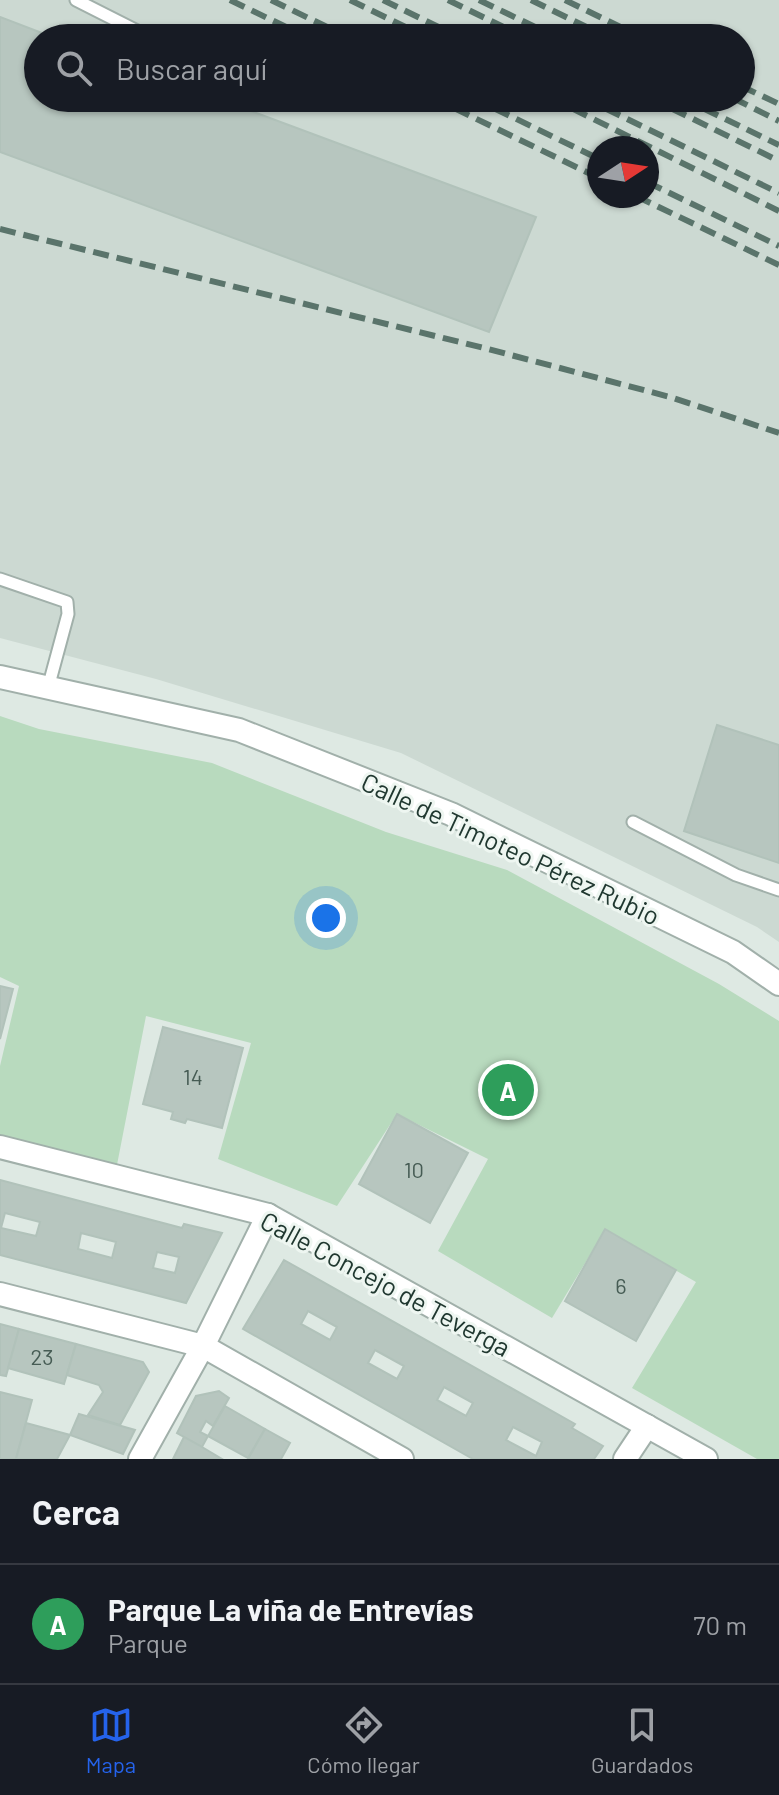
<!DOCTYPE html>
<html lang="es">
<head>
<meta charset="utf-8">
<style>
  :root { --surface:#171b24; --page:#20242c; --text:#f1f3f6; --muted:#9ea1a6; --line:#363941; --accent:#2563eb }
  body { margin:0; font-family:Barlow,sans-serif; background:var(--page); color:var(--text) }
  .compass { position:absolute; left:587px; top:136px; width:72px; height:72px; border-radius:50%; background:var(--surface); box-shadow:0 2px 6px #0004; rotate:78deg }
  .you { position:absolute; left:326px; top:918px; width:28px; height:28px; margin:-20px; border:6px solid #fff; border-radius:50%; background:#1a73e8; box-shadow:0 0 0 12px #1a73e833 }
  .badge { display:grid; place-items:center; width:52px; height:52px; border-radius:50%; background:var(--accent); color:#fff; font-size:26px; font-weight:700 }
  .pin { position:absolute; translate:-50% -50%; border:4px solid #fff; box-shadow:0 2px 8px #0006 }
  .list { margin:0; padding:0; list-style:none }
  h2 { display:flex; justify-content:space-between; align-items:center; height:104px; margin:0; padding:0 32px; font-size:34px }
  h2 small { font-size:26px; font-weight:400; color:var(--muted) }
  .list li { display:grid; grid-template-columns:52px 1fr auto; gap:24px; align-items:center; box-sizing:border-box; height:120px; padding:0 32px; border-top:2px solid var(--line) }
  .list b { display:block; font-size:30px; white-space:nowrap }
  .list p { margin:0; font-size:26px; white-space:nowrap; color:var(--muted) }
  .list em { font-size:26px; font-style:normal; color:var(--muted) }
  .icon { flex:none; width:44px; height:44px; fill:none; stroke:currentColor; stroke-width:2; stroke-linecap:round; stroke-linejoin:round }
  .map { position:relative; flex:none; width:779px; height:1459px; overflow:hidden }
  .search { position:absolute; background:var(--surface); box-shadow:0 2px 6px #0004; left:24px; right:24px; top:24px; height:88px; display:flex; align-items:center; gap:20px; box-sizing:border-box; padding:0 28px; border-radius:44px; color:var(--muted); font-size:30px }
  .sheet { height:224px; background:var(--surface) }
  nav { display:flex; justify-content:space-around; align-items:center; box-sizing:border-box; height:112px; border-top:2px solid var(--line); background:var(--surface); font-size:22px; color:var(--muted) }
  nav a { display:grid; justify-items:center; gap:4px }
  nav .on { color:var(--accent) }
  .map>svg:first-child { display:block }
  .built { fill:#ccd9d2; fill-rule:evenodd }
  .green { fill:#b8dabe }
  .building { fill:#b7c6bf; stroke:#b1c2ba; stroke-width:2; fill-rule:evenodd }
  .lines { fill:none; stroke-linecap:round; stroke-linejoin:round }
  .lane-casing { stroke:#a1b0aa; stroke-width:15 }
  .street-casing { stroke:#a1b0aa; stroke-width:26 }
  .lane { stroke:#fff; stroke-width:11 }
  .street { stroke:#fff; stroke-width:22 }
  .rail { stroke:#5a746b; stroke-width:6; stroke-dasharray:16 8; stroke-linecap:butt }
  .labels { text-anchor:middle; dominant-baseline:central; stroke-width:6; stroke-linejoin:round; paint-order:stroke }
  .number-label { font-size:22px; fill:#465c54 }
  .street-label { font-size:26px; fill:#203830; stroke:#eef6f1 }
</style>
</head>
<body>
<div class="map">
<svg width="779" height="1459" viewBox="0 0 779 1459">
  <rect width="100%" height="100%" fill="#dee9e3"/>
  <path class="built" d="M0,0H779V942L757,927L401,753L156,679L0,638ZM38,38H741V98H38ZM599,148H647V196H599Z"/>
  <path class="green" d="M0,716L39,729L212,763L386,832L507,870L719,984L779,1021V1459H757L632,1388L696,1282L605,1230L552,1318L438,1251L488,1159L397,1114L337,1206L218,1159L251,1043L146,1016L115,1175L0,1142V1066L19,986L0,977Z"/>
  <g class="building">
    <path d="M0,17L55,38H38V98H216L536,217L489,332L0,152Z"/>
    <path d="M717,725L779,745V863L684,831Z"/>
    <path d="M0,986L13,989L0,1039Z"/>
    <path d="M163,1027L243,1048L222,1128L187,1119L185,1123L171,1119L173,1112L143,1104Z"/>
    <path d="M397,1114L468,1153L430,1223L359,1184Z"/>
    <path d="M0,1180L182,1228L184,1224L222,1233L186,1303L0,1255ZM5,1213L40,1222L36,1236L1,1228ZM81,1233L116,1242L112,1258L78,1249ZM157,1252L179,1257L175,1273L153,1268Z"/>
    <path d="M605,1229L676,1270L636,1341L565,1301Z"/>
    <path d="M284,1260L575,1424L572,1428L603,1446L594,1459H473L243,1329ZM308,1311L337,1327L330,1340L301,1324ZM375,1350L404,1366L397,1379L368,1363ZM444,1387L473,1403L466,1416L437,1400ZM513,1427L542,1442L536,1456L506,1440Z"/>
    <path d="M0,1324L19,1329L6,1376L0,1375Z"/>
    <path d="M19,1329L76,1344L64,1384L8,1368Z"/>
    <path d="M76,1344L143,1362L149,1372L120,1425L88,1415L103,1392L99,1385L67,1375Z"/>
    <path d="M219,1391L229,1398L213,1426L206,1421L200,1432L208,1436L202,1447L177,1433L196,1396Z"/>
    <path d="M0,1392L32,1400L16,1459H0Z"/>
    <path d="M225,1406L265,1429L248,1458L208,1436Z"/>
    <path d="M79,1414L135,1430L123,1454L70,1435Z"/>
    <path d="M26,1423L70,1435L57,1459H16Z"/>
    <path d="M265,1429L290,1443L281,1459H248Z"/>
    <path d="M184,1437L202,1447L222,1459H173Z"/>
  </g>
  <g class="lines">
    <defs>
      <g id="lane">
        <path d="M76,0L151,38"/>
        <path d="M268,98L269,99"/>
        <path d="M0,579L67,602L68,614L48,688"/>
        <path d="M633,822L736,875L779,890"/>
      </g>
      <g id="street">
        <path d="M0,677L239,730L451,814L733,952L779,984"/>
        <path d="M0,1147L268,1215L706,1459"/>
        <path d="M0,1294L203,1346L402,1459"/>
        <path d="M140,1459L203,1346L268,1215"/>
        <path d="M625,1459L647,1426"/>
      </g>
    </defs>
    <use href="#lane" class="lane-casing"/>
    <use href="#street" class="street-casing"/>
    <use href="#lane" class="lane"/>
    <use href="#street" class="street"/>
    <g class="rail">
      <path d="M230,0L309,38"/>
      <path d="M271,0L350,38"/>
      <path d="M350,0L428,38"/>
      <path d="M383,0L461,38"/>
      <path d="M448,0L526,38"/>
      <path d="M479,0L558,38"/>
      <path d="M531,0L609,38"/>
      <path d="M565,0L643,38"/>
      <path d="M741,86L779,104"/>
      <path d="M433,98L599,178"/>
      <path d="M473,98L599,159"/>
      <path d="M551,98L779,211"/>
      <path d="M584,98L779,193"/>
      <path d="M650,98L779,161"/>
      <path d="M682,98L779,145"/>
      <path d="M733,98L779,121"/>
      <path d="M647,182L779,246"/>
      <path d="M636,196L779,265"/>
      <path d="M0,229L488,349L670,397L779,433"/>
    </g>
  </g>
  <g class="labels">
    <g class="number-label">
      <text x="193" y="1076">14</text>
      <text x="414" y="1169">10</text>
      <text x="621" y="1285">6</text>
      <text x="42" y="1356">23</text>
    </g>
    <g class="street-label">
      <text transform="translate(511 848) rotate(25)">Calle de Timoteo Pérez Rubio</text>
      <text transform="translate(386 1283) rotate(28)">Calle Concejo de Teverga</text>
    </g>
  </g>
</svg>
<svg class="compass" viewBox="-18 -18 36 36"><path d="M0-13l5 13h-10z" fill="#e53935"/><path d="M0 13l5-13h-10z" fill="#9ea1a6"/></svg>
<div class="you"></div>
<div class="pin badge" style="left:508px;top:1090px;background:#2e9e5b">A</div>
<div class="search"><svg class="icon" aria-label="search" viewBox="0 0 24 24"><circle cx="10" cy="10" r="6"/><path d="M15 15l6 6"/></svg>Buscar aquí</div>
</div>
<section class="sheet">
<h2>Cerca<small></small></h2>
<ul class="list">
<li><span class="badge" style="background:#2e9e5b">A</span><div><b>Parque La viña de Entrevías</b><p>Parque</p></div><em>70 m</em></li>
</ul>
</section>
<nav>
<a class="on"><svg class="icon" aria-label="map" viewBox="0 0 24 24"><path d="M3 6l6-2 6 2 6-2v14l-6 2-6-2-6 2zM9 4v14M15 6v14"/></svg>Mapa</a>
<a><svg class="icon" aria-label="directions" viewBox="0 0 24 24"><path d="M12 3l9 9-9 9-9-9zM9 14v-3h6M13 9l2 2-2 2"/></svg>Cómo llegar</a>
<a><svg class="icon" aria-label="saved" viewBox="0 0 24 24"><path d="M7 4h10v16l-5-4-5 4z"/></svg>Guardados</a>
</nav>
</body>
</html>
